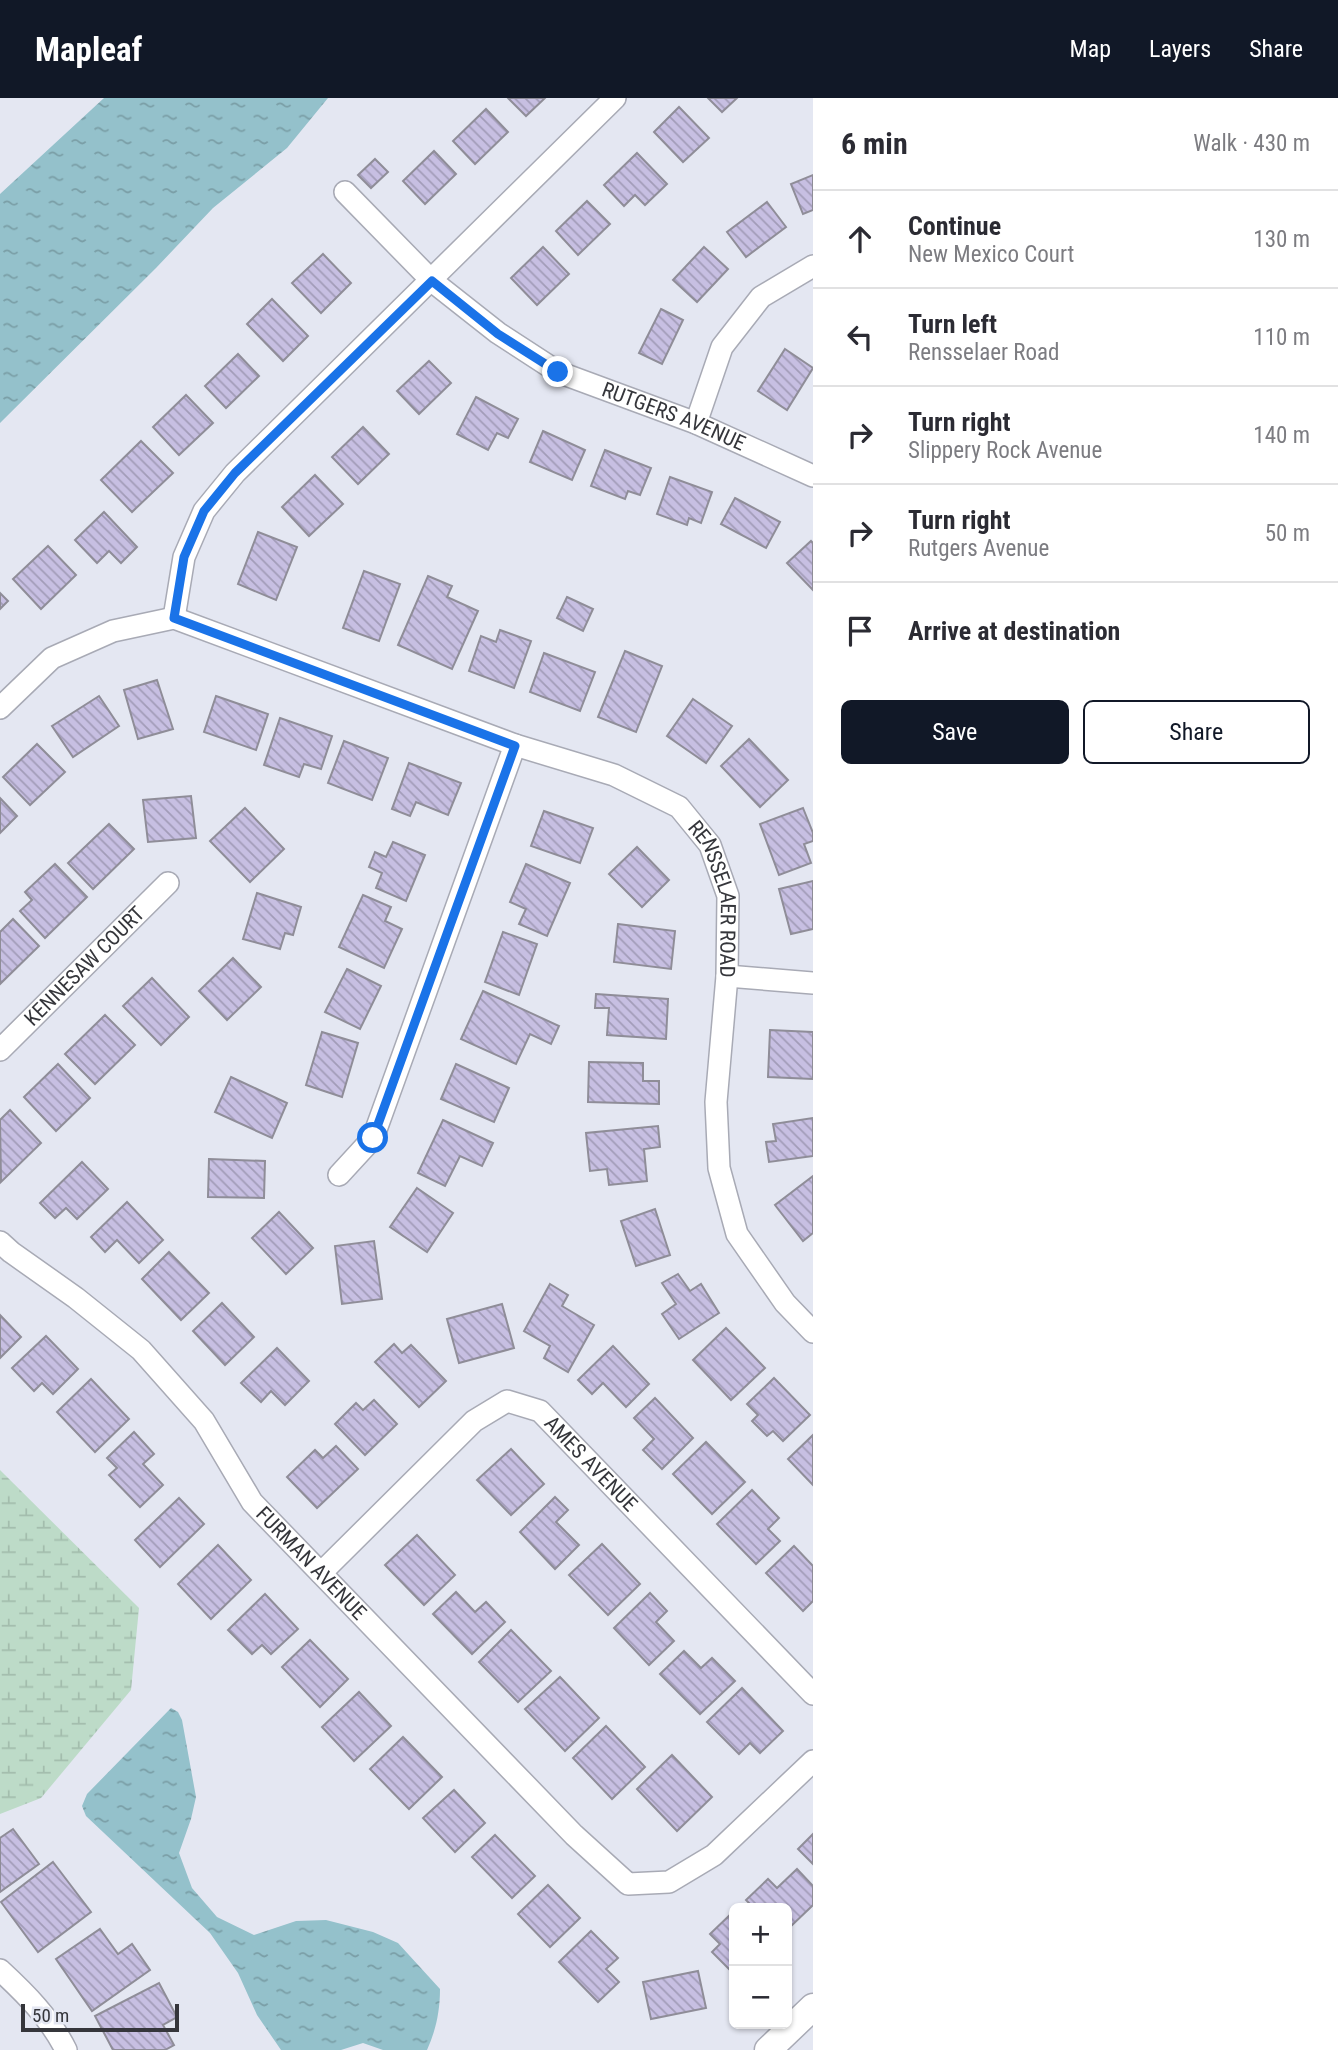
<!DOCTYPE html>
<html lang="en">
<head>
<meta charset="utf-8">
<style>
  :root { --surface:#fff; --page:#f7f7f7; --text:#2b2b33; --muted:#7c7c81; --line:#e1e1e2; --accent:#111827 }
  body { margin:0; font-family:"Roboto Condensed",sans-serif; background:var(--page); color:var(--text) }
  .controls { position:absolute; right:21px; bottom:21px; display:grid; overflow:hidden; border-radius:10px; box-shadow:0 2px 5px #0004 }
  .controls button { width:63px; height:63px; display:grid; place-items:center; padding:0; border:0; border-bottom:2px solid var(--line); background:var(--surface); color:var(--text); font:35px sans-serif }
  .scale { position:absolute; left:21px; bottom:18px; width:158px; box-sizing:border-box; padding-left:7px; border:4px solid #35363b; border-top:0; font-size:19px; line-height:24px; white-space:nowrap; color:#35363b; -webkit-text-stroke:5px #e4e7f2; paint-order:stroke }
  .stop { position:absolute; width:21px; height:21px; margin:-16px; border:5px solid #1a73e8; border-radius:50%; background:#fff }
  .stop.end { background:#1a73e8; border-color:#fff; box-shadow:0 2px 7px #0008 }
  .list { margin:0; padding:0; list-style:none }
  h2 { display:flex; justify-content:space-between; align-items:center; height:91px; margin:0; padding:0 28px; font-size:30px }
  h2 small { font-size:23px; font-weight:400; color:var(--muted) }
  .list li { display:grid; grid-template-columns:46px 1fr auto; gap:21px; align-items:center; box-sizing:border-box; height:98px; padding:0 28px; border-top:2px solid var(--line) }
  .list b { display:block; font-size:26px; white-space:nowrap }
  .list p { margin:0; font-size:23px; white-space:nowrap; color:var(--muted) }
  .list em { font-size:23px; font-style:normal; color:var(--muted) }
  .actions { display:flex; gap:14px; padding:21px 28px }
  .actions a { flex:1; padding:16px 0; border:2px solid var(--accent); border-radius:10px; text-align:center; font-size:24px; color:var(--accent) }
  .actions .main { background:var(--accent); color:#fff }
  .icon { flex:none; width:38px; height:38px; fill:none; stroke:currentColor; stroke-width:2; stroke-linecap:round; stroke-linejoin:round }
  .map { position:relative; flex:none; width:813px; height:1952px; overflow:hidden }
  header { display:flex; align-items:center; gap:42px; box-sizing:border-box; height:98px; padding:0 35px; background:var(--accent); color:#fff }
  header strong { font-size:33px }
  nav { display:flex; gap:38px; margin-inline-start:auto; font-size:24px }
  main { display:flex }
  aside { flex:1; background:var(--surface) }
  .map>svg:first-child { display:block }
  .wetland { fill:url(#wetland-marsh) }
  .water { fill:url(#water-ripples) }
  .building { fill:url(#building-back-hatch); stroke:#8f8d98; stroke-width:2 }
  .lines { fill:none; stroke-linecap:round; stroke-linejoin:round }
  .minor-casing { stroke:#a8aab5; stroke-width:24 }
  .tertiary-casing { stroke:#a8aab5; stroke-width:29 }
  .minor { stroke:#fff; stroke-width:21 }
  .tertiary { stroke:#fff; stroke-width:26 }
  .route { stroke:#1a73e8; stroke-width:9 }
  .labels { text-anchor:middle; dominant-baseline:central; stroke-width:7; stroke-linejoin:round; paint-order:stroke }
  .street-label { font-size:21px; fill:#35363b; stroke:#e4e7f2 }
</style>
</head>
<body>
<header>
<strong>Mapleaf</strong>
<nav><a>Map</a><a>Layers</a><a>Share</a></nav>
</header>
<main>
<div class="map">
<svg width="813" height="1952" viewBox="0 0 813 1952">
  <defs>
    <pattern id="wetland-marsh" width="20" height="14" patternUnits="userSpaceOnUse" patternTransform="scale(1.75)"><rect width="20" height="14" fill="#bddbc8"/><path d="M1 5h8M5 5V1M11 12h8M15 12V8" fill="none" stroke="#a3bdad"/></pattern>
    <pattern id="water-ripples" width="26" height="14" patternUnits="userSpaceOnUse" patternTransform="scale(1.75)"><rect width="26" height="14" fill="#94c1cb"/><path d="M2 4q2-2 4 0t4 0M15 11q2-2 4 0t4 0" fill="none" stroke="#7a9ea6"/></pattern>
    <pattern id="building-back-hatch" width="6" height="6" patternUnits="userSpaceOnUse" patternTransform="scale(1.75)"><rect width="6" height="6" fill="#c7bfe2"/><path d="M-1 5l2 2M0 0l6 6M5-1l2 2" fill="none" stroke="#a29cb8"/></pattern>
  </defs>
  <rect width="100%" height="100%" fill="#e4e7f2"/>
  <path class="wetland" d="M0,1372L139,1510L131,1592L41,1700L0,1716Z"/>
  <g class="water">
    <path d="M104,0H328L287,50L213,110L156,170L0,325V96Z"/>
    <path d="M171,1610L178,1614L182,1622L196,1699L191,1721L179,1755L192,1790L217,1819L254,1837L296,1823L326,1822L373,1834L398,1845L440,1891C440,1913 436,1932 427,1952H383L363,1945L341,1952H281L257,1917L238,1875L210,1835L86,1718L82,1708L87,1696Z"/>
  </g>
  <g class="building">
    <path d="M508,0H545L526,18Z"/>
    <path d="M708,0H737L722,14Z"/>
    <path d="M679,9L709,40L683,64L654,34Z"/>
    <path d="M486,11L508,34L475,66L453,43Z"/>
    <path d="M434,53L456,76L425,106L403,83Z"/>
    <path d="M637,55L667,86L645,107L635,97L624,108L604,87Z"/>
    <path d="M375,61L388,74L371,90L358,77Z"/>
    <path d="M813,77V112L803,116L791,86Z"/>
    <path d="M587,103L610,126L578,157L556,133Z"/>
    <path d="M767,104L786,129L746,159L727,134Z"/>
    <path d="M543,149L569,176L537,207L511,180Z"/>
    <path d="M704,149L728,171L697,204L673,182Z"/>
    <path d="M323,156L351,185L321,215L292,185Z"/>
    <path d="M272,201L308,238L283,263L247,226Z"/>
    <path d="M661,211L683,222L662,266L639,255Z"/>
    <path d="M785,251L813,270L787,312L758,293Z"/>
    <path d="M238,256L259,278L226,310L205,288Z"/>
    <path d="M429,263L451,285L419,316L397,293Z"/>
    <path d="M186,297L213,325L179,357L153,329Z"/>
    <path d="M476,299L518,321L508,340L497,335L488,352L457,336Z"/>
    <path d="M363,329L389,356L358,386L332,359Z"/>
    <path d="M543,333L585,352L572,382L530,364Z"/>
    <path d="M141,343L173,375L132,414L101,382Z"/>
    <path d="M605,352L651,370L640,397L628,393L625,401L591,388Z"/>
    <path d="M315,377L343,406L309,438L282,409Z"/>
    <path d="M670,379L712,394L701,425L689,420L687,427L657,416Z"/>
    <path d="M735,400L780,424L766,450L721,426Z"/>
    <path d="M104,414L137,449L121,465L109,453L97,465L75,442Z"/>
    <path d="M258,434L297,449L276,502L238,486Z"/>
    <path d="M811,443L813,445V492L787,465Z"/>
    <path d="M48,448L76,477L41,511L13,481Z"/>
    <path d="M364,473L400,486L379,543L343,530Z"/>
    <path d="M428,478L452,488L447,499L478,513L452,571L398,547Z"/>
    <path d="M0,495L8,503L0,511Z"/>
    <path d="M567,499L593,511L583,533L557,520Z"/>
    <path d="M500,532L531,543L514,590L469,573L481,538L496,544Z"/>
    <path d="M625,553L662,568L636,634L598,619Z"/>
    <path d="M544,555L595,574L580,613L530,594Z"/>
    <path d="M157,582L173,631L138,641L124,592Z"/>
    <path d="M99,598L119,628L73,659L52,628Z"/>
    <path d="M216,598L268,616L256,652L204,634Z"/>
    <path d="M693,601L732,628L706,665L667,638Z"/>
    <path d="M280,620L332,638L321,671L304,666L299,679L264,667Z"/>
    <path d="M749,641L788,682L760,709L721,668Z"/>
    <path d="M344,643L388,660L372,702L328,685Z"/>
    <path d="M37,646L65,674L30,707L3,679Z"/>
    <path d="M409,665L461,685L448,717L416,704L410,718L392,711Z"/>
    <path d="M191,698L196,740L148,744L143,702Z"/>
    <path d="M0,700L17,718L0,735Z"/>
    <path d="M245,710L284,751L250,784L210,743Z"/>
    <path d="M803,710L813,735V743L804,746L811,765L779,777L760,726Z"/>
    <path d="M544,713L593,730L580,765L531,748Z"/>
    <path d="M109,726L134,751L93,791L68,765Z"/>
    <path d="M393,744L425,757L406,803L376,790L382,775L369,769L375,754L386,759Z"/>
    <path d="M637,749L669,782L642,809L609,776Z"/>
    <path d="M55,766L87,799L45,840L20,813L32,802L25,794Z"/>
    <path d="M526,766L570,785L547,838L519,826L526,811L510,804Z"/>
    <path d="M813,783V831L791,836L779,791Z"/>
    <path d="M257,795L301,809L293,837L285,835L280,851L243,841Z"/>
    <path d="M363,797L391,809L385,823L402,831L384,870L339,849Z"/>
    <path d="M13,821L39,848L0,886V834Z"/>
    <path d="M618,826L675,833L671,871L614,864Z"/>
    <path d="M503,834L537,846L519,897L485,884Z"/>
    <path d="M233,860L261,889L227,922L199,893Z"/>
    <path d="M347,871L381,888L360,931L325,914Z"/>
    <path d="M152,880L189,919L161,947L123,908Z"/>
    <path d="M483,893L559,928L551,946L530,936L516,966L461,941Z"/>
    <path d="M596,896L668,901L666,941L607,937L609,910H595Z"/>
    <path d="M105,917L135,947L95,986L65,956Z"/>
    <path d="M770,932L813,934V981L768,979Z"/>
    <path d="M322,934L358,945L342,999L306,987Z"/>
    <path d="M589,964L643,965V983H659V1006L588,1004Z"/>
    <path d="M58,966L90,1000L56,1033L24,999Z"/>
    <path d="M456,966L509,990L494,1024L441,1001Z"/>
    <path d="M231,979L287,1005L272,1040L215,1014Z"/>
    <path d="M10,1012L41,1045L1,1084L0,1022Z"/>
    <path d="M813,1020V1058L769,1064L766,1044L776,1043L773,1026Z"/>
    <path d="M443,1022L493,1045L482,1068L460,1058L445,1088L418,1075Z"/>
    <path d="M658,1028L660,1049L644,1051L647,1083L609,1087L607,1071L590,1073L586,1035Z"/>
    <path d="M209,1061L265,1063L264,1100L208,1099Z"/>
    <path d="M82,1064L108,1091L77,1121L66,1110L55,1120L40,1105Z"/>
    <path d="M813,1078V1135L803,1143L775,1107Z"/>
    <path d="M417,1090L453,1115L427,1154L390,1129Z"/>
    <path d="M127,1104L163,1142L139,1165L117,1142L105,1154L91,1139Z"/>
    <path d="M655,1111L670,1157L636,1168L621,1123Z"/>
    <path d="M279,1114L313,1150L286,1176L252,1140Z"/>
    <path d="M374,1143L382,1201L342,1206L335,1148Z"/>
    <path d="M169,1154L209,1195L181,1222L142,1181Z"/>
    <path d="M678,1176L690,1193L701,1186L719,1215L679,1241L662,1216L676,1206L662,1185Z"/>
    <path d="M550,1186L568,1197L562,1208L594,1227L568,1274L544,1260L550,1248L524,1233Z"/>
    <path d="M222,1205L254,1239L225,1267L193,1233Z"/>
    <path d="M502,1206L514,1250L459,1265L447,1221Z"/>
    <path d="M0,1217L21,1239L0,1260Z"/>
    <path d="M726,1230L765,1270L731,1302L693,1262Z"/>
    <path d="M46,1238L78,1271L53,1296L42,1285L34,1293L12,1270Z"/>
    <path d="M394,1246L402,1255L411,1247L446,1283L419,1309L375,1264Z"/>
    <path d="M613,1248L649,1286L626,1309L603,1285L592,1296L578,1282Z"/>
    <path d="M277,1250L309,1283L285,1307L271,1293L261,1304L241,1285Z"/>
    <path d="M774,1280L810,1317L783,1343L773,1333L767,1338L752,1323L758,1317L747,1306Z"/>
    <path d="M91,1281L129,1321L95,1354L57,1314Z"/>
    <path d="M655,1300L693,1340L662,1371L643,1352L654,1341L634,1320Z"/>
    <path d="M374,1302L397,1326L365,1357L335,1326L356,1305L363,1312Z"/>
    <path d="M134,1334L154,1356L143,1366L163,1387L140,1409L109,1377L117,1370L107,1360Z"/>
    <path d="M813,1337V1387L788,1361Z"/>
    <path d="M706,1344L745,1384L712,1416L673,1376Z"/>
    <path d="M336,1348L358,1371L317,1410L287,1379L315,1352L323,1360Z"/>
    <path d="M511,1351L544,1386L511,1417L477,1382Z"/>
    <path d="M752,1392L779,1420L768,1431L780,1443L756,1466L717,1426Z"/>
    <path d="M555,1399L568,1412L556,1424L579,1447L555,1471L520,1434Z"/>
    <path d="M179,1400L204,1426L160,1469L135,1442Z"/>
    <path d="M417,1437L455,1477L424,1507L385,1467Z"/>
    <path d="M602,1446L640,1486L608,1517L569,1477Z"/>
    <path d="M218,1447L251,1482L211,1521L178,1486Z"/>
    <path d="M794,1448L813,1468V1503L803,1513L766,1475Z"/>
    <path d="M456,1494L475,1514L486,1504L505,1524L472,1556L433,1516Z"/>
    <path d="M650,1495L667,1513L656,1524L674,1543L649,1567L614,1530Z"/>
    <path d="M265,1496L298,1531L271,1556L262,1547L252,1556L228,1532Z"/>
    <path d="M511,1532L551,1573L518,1604L479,1564Z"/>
    <path d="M310,1542L348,1581L320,1609L282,1569Z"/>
    <path d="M684,1553L701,1570L712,1560L735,1583L700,1616L660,1576Z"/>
    <path d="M560,1579L599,1620L565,1653L525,1611Z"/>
    <path d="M742,1590L783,1633L760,1655L750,1645L739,1656L707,1624Z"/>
    <path d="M359,1594L391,1628L354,1663L322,1629Z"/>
    <path d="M606,1628L645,1669L612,1701L573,1660Z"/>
    <path d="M403,1639L442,1679L409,1711L370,1671Z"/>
    <path d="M672,1657L712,1699L677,1733L637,1691Z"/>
    <path d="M454,1692L485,1725L455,1754L423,1720Z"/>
    <path d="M13,1731L39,1766L0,1794V1740Z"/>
    <path d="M813,1736V1766L798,1751Z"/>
    <path d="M495,1737L535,1778L512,1800L472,1759Z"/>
    <path d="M53,1764L91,1814L38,1854L1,1804Z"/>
    <path d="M797,1771L813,1788V1807L787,1832V1810H754L746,1802L768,1781L777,1790Z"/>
    <path d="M548,1787L580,1820L550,1849L518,1816Z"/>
    <path d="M732,1815L734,1817V1876L712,1854L720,1846L710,1836Z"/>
    <path d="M100,1831L118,1856L132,1846L150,1872L92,1913L56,1861Z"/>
    <path d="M591,1833L618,1860L606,1871L619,1884L598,1904L559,1864Z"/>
    <path d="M698,1873L706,1910L651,1921L643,1884Z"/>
    <path d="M159,1885L177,1919L163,1927L174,1947L165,1952H113L95,1918Z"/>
  </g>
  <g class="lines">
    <defs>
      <g id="minor">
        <path id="s1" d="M345,94L432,183L498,235L558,274L696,325L813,378"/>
        <path d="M696,325L722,249L761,199L813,168"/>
        <path d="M174,520L184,459L204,413L235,375L615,0"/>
        <path id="s2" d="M0,610L52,560L113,533L174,520L515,647L614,677L679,709L710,747L728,798L727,878L716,1004L719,1070L737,1136L785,1205L813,1234"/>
        <path d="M727,878L813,885"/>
        <path id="s3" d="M0,952L168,785"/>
        <path d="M339,1077L373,1040L515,647"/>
        <path id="s4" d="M0,1144L11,1154L76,1200L141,1252L204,1323L252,1404L574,1737L628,1786L669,1784L714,1757L813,1663"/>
        <path id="s5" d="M321,1475L474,1323L507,1303L540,1313L813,1596"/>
        <path d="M0,1872C26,1896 50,1920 66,1952"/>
      </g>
      <path id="tertiary" d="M768,1952L813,1909"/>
    </defs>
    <use href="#minor" class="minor-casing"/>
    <use href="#tertiary" class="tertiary-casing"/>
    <use href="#minor" class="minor"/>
    <use href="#tertiary" class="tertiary"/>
  </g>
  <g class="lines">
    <path class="route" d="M373,1040L515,648L174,520L184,459L204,413L235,375L432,183L498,236L558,274"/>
  </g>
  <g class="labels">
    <g class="street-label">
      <text stroke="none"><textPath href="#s1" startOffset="404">RUTGERS AVENUE</textPath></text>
      <text stroke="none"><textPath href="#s2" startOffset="844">RENSSELAER ROAD</textPath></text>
      <text stroke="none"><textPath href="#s3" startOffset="119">KENNESAW COURT</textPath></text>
      <text stroke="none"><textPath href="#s5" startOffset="362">AMES AVENUE</textPath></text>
      <text stroke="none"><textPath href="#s4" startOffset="452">FURMAN AVENUE</textPath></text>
    </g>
  </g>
</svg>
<div class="controls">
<button>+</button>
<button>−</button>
</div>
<div class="scale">50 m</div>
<div class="stop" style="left:373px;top:1040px"></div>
<div class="stop end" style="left:558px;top:274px"></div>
</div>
<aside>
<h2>6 min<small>Walk · 430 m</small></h2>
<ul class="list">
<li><svg class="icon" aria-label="ahead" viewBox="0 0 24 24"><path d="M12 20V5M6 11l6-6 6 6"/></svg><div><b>Continue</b><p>New Mexico Court</p></div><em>130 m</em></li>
<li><svg class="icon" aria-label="left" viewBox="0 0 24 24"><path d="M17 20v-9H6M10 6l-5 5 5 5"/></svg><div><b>Turn left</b><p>Rensselaer Road</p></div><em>110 m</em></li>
<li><svg class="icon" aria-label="right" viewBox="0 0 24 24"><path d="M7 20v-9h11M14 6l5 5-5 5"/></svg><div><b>Turn right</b><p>Slippery Rock Avenue</p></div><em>140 m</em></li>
<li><svg class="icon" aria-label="right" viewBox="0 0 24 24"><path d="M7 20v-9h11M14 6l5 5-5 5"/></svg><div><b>Turn right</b><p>Rutgers Avenue</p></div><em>50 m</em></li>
<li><svg class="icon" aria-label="arrive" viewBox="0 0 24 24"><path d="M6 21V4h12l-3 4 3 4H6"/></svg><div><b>Arrive at destination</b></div></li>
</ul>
<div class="actions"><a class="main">Save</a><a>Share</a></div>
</aside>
</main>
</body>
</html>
